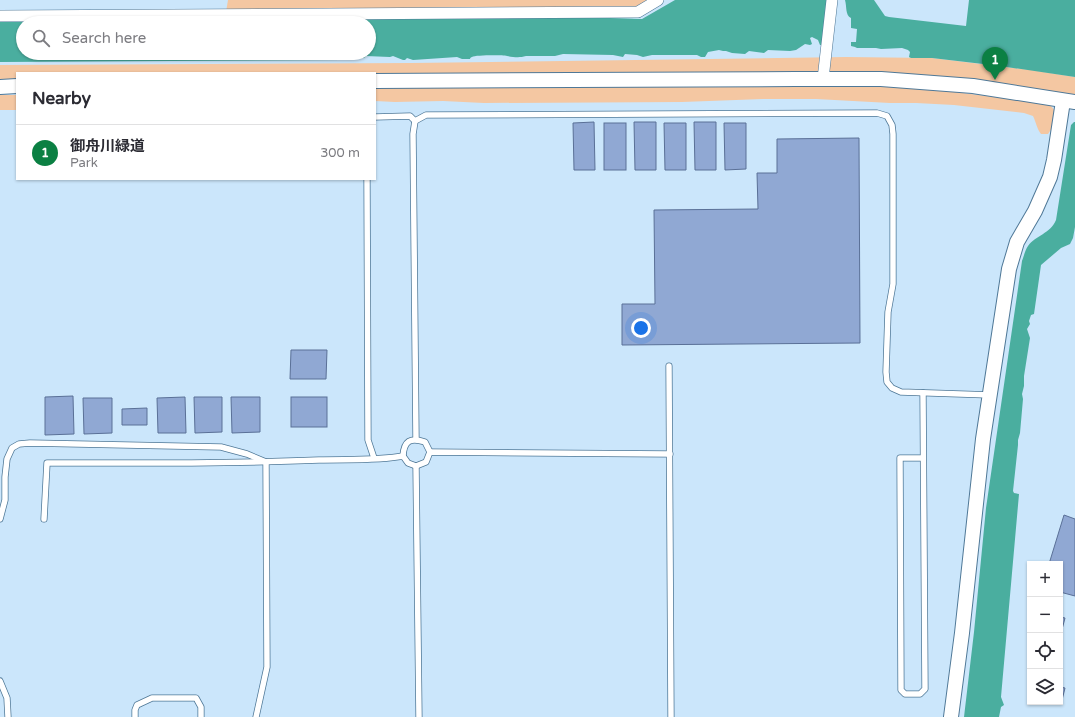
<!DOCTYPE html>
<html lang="en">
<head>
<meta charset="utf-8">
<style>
  :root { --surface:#fff; --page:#f2f2f3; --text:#2b2b33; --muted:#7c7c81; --line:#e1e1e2; --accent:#0b8043 }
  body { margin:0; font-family:"Varela Round","Noto Sans JP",sans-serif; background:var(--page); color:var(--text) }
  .controls { position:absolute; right:12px; bottom:12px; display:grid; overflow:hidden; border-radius:0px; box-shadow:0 1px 3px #0004 }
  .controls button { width:36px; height:36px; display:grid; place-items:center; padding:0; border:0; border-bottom:1px solid var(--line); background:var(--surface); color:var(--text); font:20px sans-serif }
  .you { position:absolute; left:641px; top:328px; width:14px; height:14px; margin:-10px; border:3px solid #fff; border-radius:50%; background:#1a73e8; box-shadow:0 0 0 6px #1a73e833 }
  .badge { display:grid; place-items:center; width:26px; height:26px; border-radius:50%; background:var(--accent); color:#fff; font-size:13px; font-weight:700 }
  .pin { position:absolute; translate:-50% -33px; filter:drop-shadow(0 1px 2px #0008) }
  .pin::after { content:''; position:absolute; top:21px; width:14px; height:12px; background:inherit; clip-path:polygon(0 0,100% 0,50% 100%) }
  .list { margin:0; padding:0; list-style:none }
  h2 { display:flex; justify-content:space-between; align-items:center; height:52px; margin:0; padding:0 16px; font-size:17px }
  h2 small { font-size:13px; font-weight:400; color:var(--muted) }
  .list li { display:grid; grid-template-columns:26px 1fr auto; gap:12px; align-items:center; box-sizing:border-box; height:56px; padding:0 16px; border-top:1px solid var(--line) }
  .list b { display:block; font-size:15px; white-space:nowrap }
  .list p { margin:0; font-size:13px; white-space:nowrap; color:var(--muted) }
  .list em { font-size:13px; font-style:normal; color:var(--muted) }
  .icon { flex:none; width:22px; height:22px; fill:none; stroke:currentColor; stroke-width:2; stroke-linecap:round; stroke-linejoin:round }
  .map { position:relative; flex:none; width:1075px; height:717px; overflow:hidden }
  .search { position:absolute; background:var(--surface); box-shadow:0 1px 3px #0004; left:16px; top:16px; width:360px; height:44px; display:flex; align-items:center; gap:10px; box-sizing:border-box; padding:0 14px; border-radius:22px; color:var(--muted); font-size:15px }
  .panel { position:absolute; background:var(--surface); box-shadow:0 1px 3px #0004; left:16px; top:72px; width:360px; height:108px; border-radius:0px }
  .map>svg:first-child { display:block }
  .green { fill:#f4c7a2 }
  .water { fill:#4aae9f; fill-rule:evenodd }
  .building { fill:#90a8d3; stroke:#5a7097 }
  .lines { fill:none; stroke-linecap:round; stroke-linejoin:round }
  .service-casing { stroke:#4f7897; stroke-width:7 }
  .minor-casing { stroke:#4f7897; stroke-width:12 }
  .tertiary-casing { stroke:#4f7897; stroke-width:16 }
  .service { stroke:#fff; stroke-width:5.5 }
  .minor { stroke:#fff; stroke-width:11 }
  .tertiary { stroke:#fff; stroke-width:14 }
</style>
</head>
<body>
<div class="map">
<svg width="1075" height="717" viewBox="0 0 1075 717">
  <rect width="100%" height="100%" fill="#cbe6fb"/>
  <g class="green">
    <path d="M228,0H652L637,9L226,12Z"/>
    <path d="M846,57L932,58L1031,70L1075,77V97L987,84L375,77V73H17V82L0,83V65L412,63Z"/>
    <path d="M861,85L955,92L1042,103L1051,106L1055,111L1052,128L1048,134H1041C1037,129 1036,122 1033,116L1024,113L954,105L916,103H890L816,99H763L682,102L484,103L443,101L395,102L375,101V86Z"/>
    <rect x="0" y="95" width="17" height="15"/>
  </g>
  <g class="water">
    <path d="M675,0H828L824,45H820L818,40L812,37L810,38L812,44L810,45L805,44L796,50L790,51L768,50L764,53L749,51L745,54L732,53L726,51H723L719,50L708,52L705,57H701L697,55H652L643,57L637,55L625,54L623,57L613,55L563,54L555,56H526C519,58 514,57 507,56C503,55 475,55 472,57C471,57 470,58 470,59H462L457,57L413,60L407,58L405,60H403L393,56L390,57L366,56L364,58L351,55L348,56L347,59L342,60L0,62V22L334,20L336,19L579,17L642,19ZM23,23H369V53H23Z"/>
    <path d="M845,0H874L885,16L889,17L966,26L969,0H1075V77L1000,66L932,58H911L909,57L910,52L908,50L902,48L881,49L876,48H857L855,47L851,46V42H856L857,29L851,28V18C845,15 847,7 845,0Z"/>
    <path d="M1074,122H1075V227L1073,238L1070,244L1061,248L1041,265L1034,314L1031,315L1029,321L1030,324L1027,329L1030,338L1024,376V386L1022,394L1023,399L1020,433L1018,440V445L1013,491L1014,493L1019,494L1001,697L1004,705L1001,707L999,717H964L974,632L986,508L1022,261C1024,256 1025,250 1028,246C1036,235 1050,234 1056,220L1071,125Z"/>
  </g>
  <g class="building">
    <path d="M594,122L595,170H574L573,123Z"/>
    <path d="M634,122H656V170H635Z"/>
    <path d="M694,122H716V170H695Z"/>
    <rect x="604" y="123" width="22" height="47"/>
    <path d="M664,123H686V170H665Z"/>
    <path d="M724,123H746V169L725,170Z"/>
    <path d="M859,138L860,343L622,345V304H655L654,210L758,209L757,173H777V139Z"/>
    <path d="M291,350H327L326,379H290Z"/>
    <path d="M73,396L74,434L45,435V397Z"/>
    <path d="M185,397L186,433H158L157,398Z"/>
    <path d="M194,397H222V432L195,433Z"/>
    <path d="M231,397H260V432L232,433Z"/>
    <rect x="291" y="397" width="36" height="30"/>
    <path d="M83,398H112V433L84,434Z"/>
    <path d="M147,408V425H122V409Z"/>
    <path d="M1064,515L1075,519V596L1060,592V564H1049Z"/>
    <path d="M1060,617L1065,618L1060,637Z"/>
    <path d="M1060,687L1065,688L1061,704L1053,702H1060Z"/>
  </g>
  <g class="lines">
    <defs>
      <g id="service">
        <path d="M375,117L410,116L415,121L426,115L877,113L887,116L892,125L893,134V284L888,312L886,372L887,382L892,388L901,392L990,395"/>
        <path d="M415,121L413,134L416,439"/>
        <path d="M367,179L368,440L374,458"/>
        <path d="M669,366L671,717"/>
        <path d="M923,393L925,689L920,694H905L901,690L900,458H923"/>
        <path d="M403,456C404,441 410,437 425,442L430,452"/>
        <path d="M416,466L419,717"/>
        <path d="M0,519L5,500V477L7,459L12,448L19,444L30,443L221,447L247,454L266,462L267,667L256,717"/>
        <path d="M44,519L47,463C137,463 228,464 319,460C346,459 377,461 403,456L408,463L416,466L426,462L430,452L670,454"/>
        <path d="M0,681L7,698L8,717"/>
        <path d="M135,717V710L137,705L152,698H196L201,707V717"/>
      </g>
      <g id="minor">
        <path d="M0,16L638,12L658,0"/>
        <path d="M823,79L832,0"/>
      </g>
      <g id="tertiary">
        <path d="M375,81L796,79H881L973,86L1075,102"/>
        <path d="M0,87L17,86"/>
        <path d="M951,717L962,633L983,439L1009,269L1017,242L1035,211L1050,177L1054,160L1063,101"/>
      </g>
    </defs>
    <use href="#service" class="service-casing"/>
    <use href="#minor" class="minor-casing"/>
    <use href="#tertiary" class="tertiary-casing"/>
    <use href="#service" class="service"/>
    <use href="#minor" class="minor"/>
    <use href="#tertiary" class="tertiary"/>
  </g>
</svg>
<div class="controls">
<button>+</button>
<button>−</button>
<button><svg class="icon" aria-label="locate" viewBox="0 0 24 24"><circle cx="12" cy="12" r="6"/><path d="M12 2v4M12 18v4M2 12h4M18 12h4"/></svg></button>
<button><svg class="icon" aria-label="layers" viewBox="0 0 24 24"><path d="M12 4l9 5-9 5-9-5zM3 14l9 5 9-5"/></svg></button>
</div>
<div class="you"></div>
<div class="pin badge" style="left:995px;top:80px">1</div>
<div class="search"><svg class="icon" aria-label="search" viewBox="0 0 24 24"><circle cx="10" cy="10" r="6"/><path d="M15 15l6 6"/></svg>Search here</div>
<section class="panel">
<h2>Nearby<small></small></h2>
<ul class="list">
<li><span class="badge">1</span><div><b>御舟川緑道</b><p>Park</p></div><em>300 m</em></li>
</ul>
</section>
</div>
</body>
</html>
